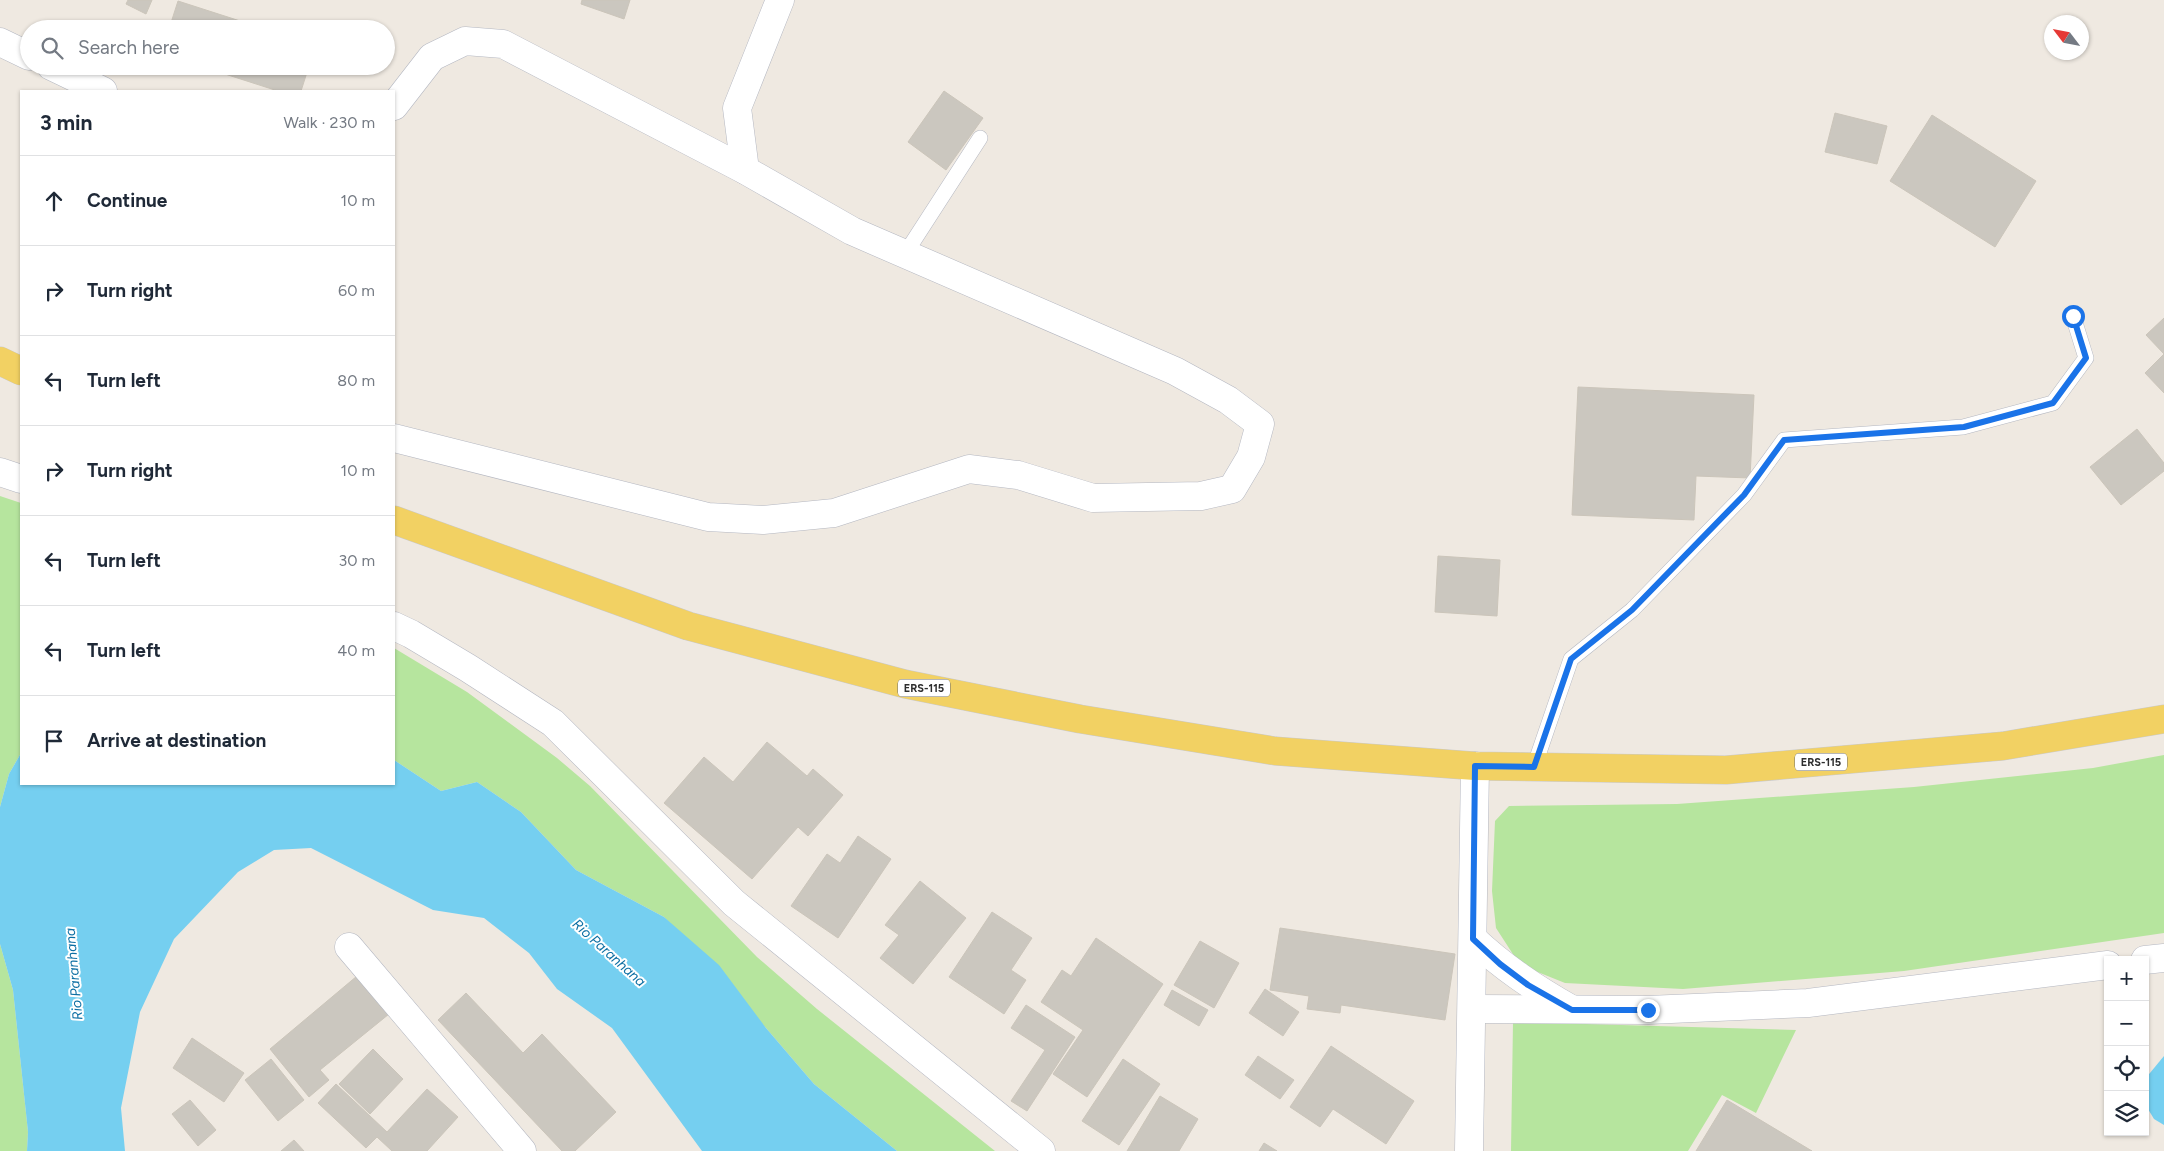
<!DOCTYPE html>
<html lang="en">
<head>
<meta charset="utf-8">
<style>
  :root { --surface:#fff; --page:#f2f2f3; --text:#1f2937; --muted:#747a83; --line:#e0e1e3 }
  body { margin:0; font-family:Figtree,sans-serif; background:var(--page); color:var(--text) }
  .controls { position:absolute; right:15px; bottom:15px; display:grid; overflow:hidden; border-radius:0px; box-shadow:0 1px 4px #0004 }
  .controls button { width:45px; height:45px; display:grid; place-items:center; padding:0; border:0; border-bottom:1px solid var(--line); background:var(--surface); color:var(--text); font:25px sans-serif }
  .compass { position:absolute; left:2044px; top:15px; width:45px; height:45px; border-radius:50%; background:var(--surface); box-shadow:0 1px 4px #0004; rotate:302deg }
  .stop { position:absolute; width:15px; height:15px; margin:-11px; border:4px solid #1a73e8; border-radius:50%; background:#fff }
  .stop.end { background:#1a73e8; border-color:#fff; box-shadow:0 1px 5px #0008 }
  .list { margin:0; padding:0; list-style:none }
  h2 { display:flex; justify-content:space-between; align-items:center; height:65px; margin:0; padding:0 20px; font-size:21px }
  h2 small { font-size:16px; font-weight:400; color:var(--muted) }
  .list li { display:grid; grid-template-columns:32px 1fr auto; gap:15px; align-items:center; box-sizing:border-box; height:90px; padding:0 20px; border-top:1px solid var(--line) }
  .list b { display:block; font-size:19px; white-space:nowrap }
  .list em { font-size:16px; font-style:normal; color:var(--muted) }
  .icon { flex:none; width:28px; height:28px; fill:none; stroke:currentColor; stroke-width:2; stroke-linecap:round; stroke-linejoin:round }
  .map { position:relative; flex:none; width:2164px; height:1151px; overflow:hidden }
  .search { position:absolute; background:var(--surface); box-shadow:0 1px 4px #0004; left:20px; top:20px; width:375px; height:55px; display:flex; align-items:center; gap:12px; box-sizing:border-box; padding:0 18px; border-radius:28px; color:var(--muted); font-size:19px }
  .panel { position:absolute; background:var(--surface); box-shadow:0 1px 4px #0004; left:20px; top:90px; width:375px; height:695px; border-radius:0px }
  .map>svg:first-child { display:block }
  .green { fill:#b6e59e }
  .water { fill:#75cff0 }
  .building { fill:#cbc7bf; stroke:#cbc5ba }
  .lines { fill:none; stroke-linecap:round; stroke-linejoin:round }
  .lane-casing { stroke:#b4b7c1; stroke-width:16 }
  .street-casing { stroke:#b4b7c1; stroke-width:29 }
  .primary-casing { stroke:#c9c9c9; stroke-width:29 }
  .lane { stroke:#fff; stroke-width:15 }
  .street { stroke:#fff; stroke-width:28 }
  .primary { stroke:#f2d163; stroke-width:28 }
  .route { stroke:#1a73e8; stroke-width:6 }
  .labels { text-anchor:middle; dominant-baseline:central; stroke-width:4; stroke-linejoin:round; paint-order:stroke }
  .shield { fill:#fff; stroke:#6d6d6d; stroke-width:1 }
  .shield-label { font-size:11px; font-weight:bold; fill:#2e2e2e }
  .water-label { font-size:14px; font-style:italic; fill:#0d6fa3; stroke:#fff }
</style>
</head>
<body>
<div class="map">
<svg width="2164" height="1151" viewBox="0 0 2164 1151">
  <rect width="100%" height="100%" fill="#efe9e1"/>
  <g class="green">
    <path d="M0,496L21,503V753L9,774L0,807Z"/>
    <path d="M394,648L467,692L557,758L590,786L757,957L817,1009L995,1151H897L814,1084L766,1028L664,917L576,870L521,812L477,782L441,791L394,760Z"/>
    <path d="M2164,755V933L1904,971L1683,989L1565,983L1520,965L1496,928L1492,891L1495,821L1509,806L1677,804L1914,787L2093,768Z"/>
    <path d="M0,944L13,990L28,1132L27,1151H0Z"/>
    <path d="M1513,1022L1796,1030L1756,1113L1722,1095L1688,1151H1511Z"/>
  </g>
  <g class="water">
    <path d="M21,753V784H394V760L441,791L477,782L521,812L576,870L664,917L719,965L766,1028L814,1084L897,1151H702L612,1028L557,989L529,953L484,918L433,910L311,848L274,850L238,872L174,939L140,1012L121,1108L125,1151H27L28,1132L13,990L0,944V807L9,774Z"/>
    <path d="M2164,1056V1125L2154,1119L2145,1104V1079Z"/>
  </g>
  <g class="building">
    <path d="M128,0H152L146,14L126,4Z"/>
    <path d="M582,0H630L624,19L581,4Z"/>
    <path d="M178,1L265,29H169Z"/>
    <path d="M200,66H309L301,91H278Z"/>
    <path d="M944,91L983,118L946,170L908,142Z"/>
    <path d="M1835,113L1887,126L1877,164L1825,152Z"/>
    <path d="M1932,115L2036,181L1995,247L1890,181Z"/>
    <path d="M2164,318V393L2145,373L2164,354L2146,335Z"/>
    <path d="M1578,387L1754,395L1750,478L1696,476L1694,520L1572,515Z"/>
    <path d="M2137,429L2164,463V471L2121,505L2090,467Z"/>
    <path d="M1438,556L1500,560L1497,616L1435,612Z"/>
    <path d="M767,742L807,776L813,769L843,795L808,836L798,827L752,879L664,803L704,757L733,782Z"/>
    <path d="M858,836L891,859L838,938L791,906L827,854L840,863Z"/>
    <path d="M920,881L966,918L913,984L880,958L899,935L885,925Z"/>
    <path d="M992,912L1032,938L1011,970L1026,980L1004,1014L949,977Z"/>
    <path d="M1280,928L1455,954L1445,1020L1341,1005L1340,1013L1307,1009L1309,996L1270,990Z"/>
    <path d="M1096,938L1163,984L1087,1097L1053,1074L1083,1030L1041,1002L1062,970L1071,976Z"/>
    <path d="M1200,941L1239,963L1214,1008L1174,985Z"/>
    <path d="M357,976L389,1014L320,1070L329,1080L309,1097L270,1049Z"/>
    <path d="M1265,989L1299,1012L1283,1036L1249,1013Z"/>
    <path d="M1172,990L1208,1010L1199,1026L1164,1005Z"/>
    <path d="M466,993L523,1053L542,1034L616,1112L575,1151H562L438,1020Z"/>
    <path d="M1026,1005L1075,1037L1027,1111L1011,1101L1045,1050L1011,1028Z"/>
    <path d="M192,1038L244,1073L224,1102L173,1068Z"/>
    <path d="M1331,1046L1414,1101L1386,1144L1333,1109L1320,1127L1290,1107Z"/>
    <path d="M373,1049L403,1079L370,1114L339,1084Z"/>
    <path d="M1258,1056L1294,1080L1280,1099L1245,1075Z"/>
    <path d="M271,1059L304,1100L278,1121L245,1080Z"/>
    <path d="M1123,1059L1160,1084L1119,1145L1082,1121Z"/>
    <path d="M336,1084L387,1132L427,1089L458,1117L427,1151H392L377,1137L366,1148L318,1103Z"/>
    <path d="M1160,1096L1198,1119L1179,1151H1127Z"/>
    <path d="M190,1100L216,1130L198,1146L172,1114Z"/>
    <path d="M1727,1100L1812,1151H1696Z"/>
    <path d="M294,1140L304,1151H281Z"/>
    <path d="M1264,1143L1277,1151H1259Z"/>
  </g>
  <g class="lines">
    <defs>
      <g id="lane">
        <path d="M905,254L980,138"/>
        <path d="M1534,767L1571,659L1632,610L1744,495L1784,440L1963,427L2053,403L2086,358L2073,316"/>
      </g>
      <g id="street">
        <path d="M0,42L29,56"/>
        <path d="M51,66L103,91"/>
        <path d="M394,106L432,57L465,41L503,44L745,170L852,231L1175,371L1228,400L1260,424L1251,457L1232,489L1201,496L1093,498L1018,475L969,469L834,513L763,520L708,517L394,438"/>
        <path d="M745,170L737,108L780,0"/>
        <path d="M0,472L21,479"/>
        <path d="M394,626L411,634L468,668L553,723L734,903L1041,1151"/>
        <path d="M1473,939C1504,968 1534,988 1571,1009"/>
        <path d="M349,947L522,1151"/>
        <path d="M2145,960L2164,958"/>
        <path d="M1472,1009L1648,1010L1808,1003L2108,965"/>
        <path d="M1469,1151L1475,766"/>
      </g>
      <g id="primary">
        <path d="M0,361L21,371"/>
        <path d="M394,520L688,626L905,684L1080,719L1275,751L1475,766L1726,770L2003,746L2164,719"/>
      </g>
    </defs>
    <use href="#lane" class="lane-casing"/>
    <use href="#street" class="street-casing"/>
    <use href="#primary" class="primary-casing"/>
    <use href="#lane" class="lane"/>
    <use href="#street" class="street"/>
    <use href="#primary" class="primary"/>
  </g>
  <g class="lines">
    <path class="route" d="M1648,1010H1572L1528,985L1500,964L1473,939L1475,766L1534,767L1571,659L1632,610L1744,495L1784,440L1964,427L2053,403L2086,358L2073,316"/>
  </g>
  <g class="labels">
    <g class="shield">
      <rect x="898" y="679.5" width="52" height="17" rx="4"/>
      <rect x="1795" y="753.5" width="52" height="17" rx="4"/>
    </g>
    <g class="shield-label">
      <text x="924" y="688">ERS-115</text>
      <text x="1821" y="762">ERS-115</text>
    </g>
    <g class="water-label">
      <text transform="translate(609 953) rotate(42)">Rio Paranhana</text>
      <text transform="translate(74 974) rotate(-95)">Rio Paranhana</text>
    </g>
  </g>
</svg>
<div class="controls">
<button>+</button>
<button>−</button>
<button><svg class="icon" aria-label="locate" viewBox="0 0 24 24"><circle cx="12" cy="12" r="6"/><path d="M12 2v4M12 18v4M2 12h4M18 12h4"/></svg></button>
<button><svg class="icon" aria-label="layers" viewBox="0 0 24 24"><path d="M12 4l9 5-9 5-9-5zM3 14l9 5 9-5"/></svg></button>
</div>
<svg class="compass" viewBox="-18 -18 36 36"><path d="M0-13l5 13h-10z" fill="#e53935"/><path d="M0 13l5-13h-10z" fill="#747a83"/></svg>
<div class="stop" style="left:2073px;top:316px"></div>
<div class="stop end" style="left:1648px;top:1010px"></div>
<div class="search"><svg class="icon" aria-label="search" viewBox="0 0 24 24"><circle cx="10" cy="10" r="6"/><path d="M15 15l6 6"/></svg>Search here</div>
<section class="panel">
<h2>3 min<small>Walk · 230 m</small></h2>
<ul class="list">
<li><svg class="icon" aria-label="ahead" viewBox="0 0 24 24"><path d="M12 20V5M6 11l6-6 6 6"/></svg><div><b>Continue</b></div><em>10 m</em></li>
<li><svg class="icon" aria-label="right" viewBox="0 0 24 24"><path d="M7 20v-9h11M14 6l5 5-5 5"/></svg><div><b>Turn right</b></div><em>60 m</em></li>
<li><svg class="icon" aria-label="left" viewBox="0 0 24 24"><path d="M17 20v-9H6M10 6l-5 5 5 5"/></svg><div><b>Turn left</b></div><em>80 m</em></li>
<li><svg class="icon" aria-label="right" viewBox="0 0 24 24"><path d="M7 20v-9h11M14 6l5 5-5 5"/></svg><div><b>Turn right</b></div><em>10 m</em></li>
<li><svg class="icon" aria-label="left" viewBox="0 0 24 24"><path d="M17 20v-9H6M10 6l-5 5 5 5"/></svg><div><b>Turn left</b></div><em>30 m</em></li>
<li><svg class="icon" aria-label="left" viewBox="0 0 24 24"><path d="M17 20v-9H6M10 6l-5 5 5 5"/></svg><div><b>Turn left</b></div><em>40 m</em></li>
<li><svg class="icon" aria-label="arrive" viewBox="0 0 24 24"><path d="M6 21V4h12l-3 4 3 4H6"/></svg><div><b>Arrive at destination</b></div></li>
</ul>
</section>
</div>
</body>
</html>
